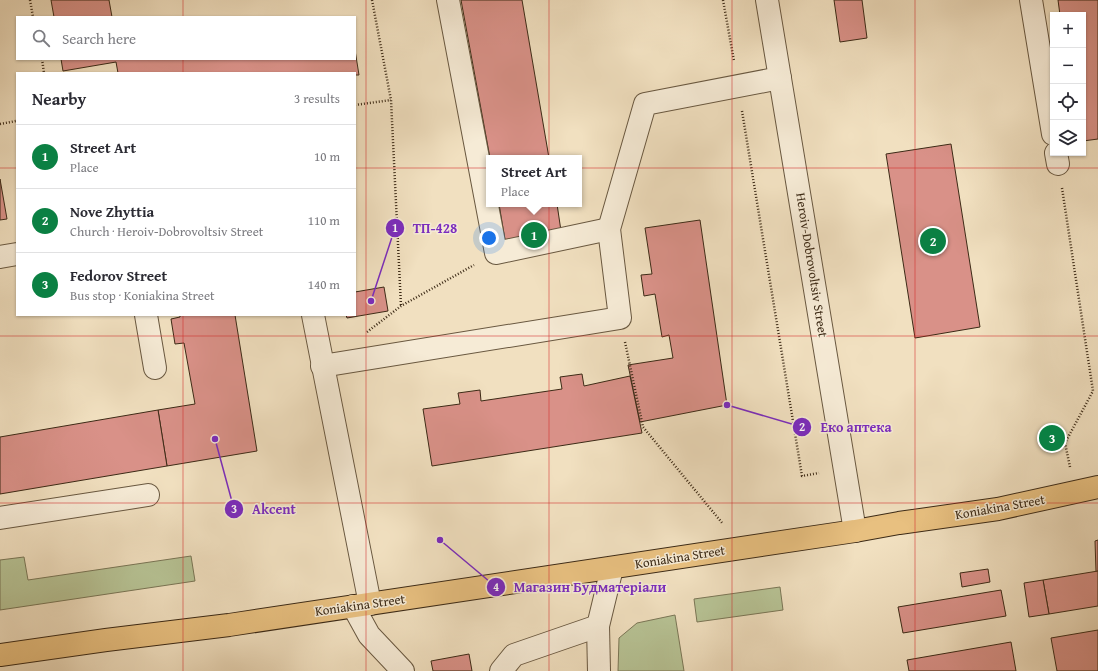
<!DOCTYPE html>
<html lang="en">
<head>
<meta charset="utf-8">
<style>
  :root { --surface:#fff; --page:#f2f2f3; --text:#2b2b33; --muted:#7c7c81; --line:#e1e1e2; --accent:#0b8043 }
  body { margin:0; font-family:"Gentium Book Plus",serif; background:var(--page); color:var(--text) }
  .controls { position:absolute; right:12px; top:12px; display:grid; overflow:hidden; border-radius:0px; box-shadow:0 1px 3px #0004 }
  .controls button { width:36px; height:36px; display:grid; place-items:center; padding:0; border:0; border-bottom:1px solid var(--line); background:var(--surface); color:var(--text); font:20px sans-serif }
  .you { position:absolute; left:489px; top:238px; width:14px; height:14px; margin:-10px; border:3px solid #fff; border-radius:50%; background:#1a73e8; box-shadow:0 0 0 6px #1a73e833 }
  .badge { display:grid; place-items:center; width:26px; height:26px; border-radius:50%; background:var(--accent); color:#fff; font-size:13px; font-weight:700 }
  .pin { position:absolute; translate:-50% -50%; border:2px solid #fff; box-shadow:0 1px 4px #0006 }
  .popup { position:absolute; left:486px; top:155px; width:96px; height:52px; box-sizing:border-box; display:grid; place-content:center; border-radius:0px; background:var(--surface); filter:drop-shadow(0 1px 3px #0005); font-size:13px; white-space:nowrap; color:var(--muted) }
  .popup b { font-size:15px; color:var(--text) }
  .popup::after { content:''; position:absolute; left:50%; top:100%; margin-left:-8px; border:8px solid transparent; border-top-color:var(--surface) }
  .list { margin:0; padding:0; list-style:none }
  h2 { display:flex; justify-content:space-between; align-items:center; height:52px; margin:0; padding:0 16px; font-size:17px }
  h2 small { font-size:13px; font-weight:400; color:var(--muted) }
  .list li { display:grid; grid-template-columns:26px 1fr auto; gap:12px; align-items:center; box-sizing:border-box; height:64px; padding:0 16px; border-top:1px solid var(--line) }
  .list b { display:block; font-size:15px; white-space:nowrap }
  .list p { margin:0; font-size:13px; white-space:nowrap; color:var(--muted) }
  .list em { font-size:13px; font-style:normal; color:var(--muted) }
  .icon { flex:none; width:22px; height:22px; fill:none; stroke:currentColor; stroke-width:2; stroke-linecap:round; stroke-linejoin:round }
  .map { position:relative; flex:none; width:1098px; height:671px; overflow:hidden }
  .search { position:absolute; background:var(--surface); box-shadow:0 1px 3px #0004; left:16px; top:16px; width:340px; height:44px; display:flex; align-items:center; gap:10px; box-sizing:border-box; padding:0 14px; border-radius:0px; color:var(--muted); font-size:15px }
  .panel { position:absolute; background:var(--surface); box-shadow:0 1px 3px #0004; left:16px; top:72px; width:340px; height:244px; border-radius:0px }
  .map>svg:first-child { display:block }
  .green { fill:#b7c395; stroke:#7a7656 }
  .building { fill:#d99188; stroke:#3c2a16 }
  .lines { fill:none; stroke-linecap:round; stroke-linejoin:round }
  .minor-casing { stroke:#695840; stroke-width:24 }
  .major-casing { stroke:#3c2a16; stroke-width:24 }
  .path { stroke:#3c2a16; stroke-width:2.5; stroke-dasharray:1 2; stroke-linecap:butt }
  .minor { stroke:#f6ebd6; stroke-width:22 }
  .major { stroke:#e8c080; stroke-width:22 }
  .grid { fill:none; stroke:#d62828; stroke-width:1; stroke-opacity:0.55 }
  .labels { text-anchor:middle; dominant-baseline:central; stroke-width:3; stroke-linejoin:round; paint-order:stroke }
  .street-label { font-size:13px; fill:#3c2a16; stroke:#f6ebd6 }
  .leader { fill:none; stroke:#7b2cbf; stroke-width:1.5 }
  .callout-dot { fill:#7b2cbf; stroke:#f6ebd6; stroke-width:1.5 }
  .mark-label { font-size:12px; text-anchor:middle; font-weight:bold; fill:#fff }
  .callout-label { font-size:14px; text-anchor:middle; font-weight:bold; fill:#7b2cbf; stroke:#f6ebd6; stroke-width:3; stroke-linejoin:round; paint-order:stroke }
</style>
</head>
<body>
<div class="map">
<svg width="1098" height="671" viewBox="0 0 1098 671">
  <rect width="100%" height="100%" fill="#f1e0c0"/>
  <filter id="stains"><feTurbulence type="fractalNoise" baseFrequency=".005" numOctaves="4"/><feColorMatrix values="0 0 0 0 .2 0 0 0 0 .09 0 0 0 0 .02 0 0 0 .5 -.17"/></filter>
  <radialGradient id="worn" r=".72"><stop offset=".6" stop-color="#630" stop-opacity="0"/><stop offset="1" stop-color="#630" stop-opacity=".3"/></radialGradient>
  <g class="green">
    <path d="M191,556L195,581L0,610V560L24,557L28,580Z"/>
    <path d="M780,587L783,610L697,622L694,599Z"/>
    <path d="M675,615L684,671H618L619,638L637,623Z"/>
  </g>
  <g class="building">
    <path d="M51,0H109L112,17H54Z"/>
    <path d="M461,0H522L549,158H490Z"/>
    <path d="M834,0H862L867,38L840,42Z"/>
    <path d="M1058,0H1098V139L1083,141V15H1060Z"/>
    <path d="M355,50L359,75H355V73H118L116,62L63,71L61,59H355Z"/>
    <path d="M951,144L980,327L915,338L886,154Z"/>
    <path d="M0,179L7,219L0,220Z"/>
    <path d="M499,204H557L561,231L505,240Z"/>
    <path d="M700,220L727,405L640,422L628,365L673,358L669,335L662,337L655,294L644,296L641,275L652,274L645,228Z"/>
    <path d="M384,287L388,311L347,318L346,315H355V292Z"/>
    <path d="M180,315H235L257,451L167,466L158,410L195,404L184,343L175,344L171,319L180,317Z"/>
    <path d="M582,374L584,386L630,376L642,433L432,466L423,409L460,404L458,393L480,390L481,401L562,389L560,377Z"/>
    <path d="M158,410L167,466L0,494V437Z"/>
    <path d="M1098,540V571L1096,572L1095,541Z"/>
    <path d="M988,569L990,582L962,587L960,573Z"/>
    <path d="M1098,571V606L1049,614L1043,580Z"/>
    <path d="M1043,580L1049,614L1029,617L1024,583Z"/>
    <path d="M1001,590L1006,616L903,633L898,607Z"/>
    <path d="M1098,630V671H1057L1051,638Z"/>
    <path d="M1011,642L1016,671H909L907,660Z"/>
    <path d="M469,654L472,671H433L431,661Z"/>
  </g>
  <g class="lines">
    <defs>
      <g id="minor">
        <path d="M448,0L496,253L609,229"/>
        <path d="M767,0L855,531"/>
        <path d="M1031,0L1053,134"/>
        <path d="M1056,153L1058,164"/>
        <path d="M0,257L17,254"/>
        <path d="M146,315L155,368"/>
        <path d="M313,315L370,604"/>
        <path d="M322,366L620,318L609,229L645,104L780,78"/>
        <path d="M0,518L148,495"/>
        <path d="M353,606L369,635L403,671"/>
        <path d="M598,626L599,671"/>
        <path d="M501,671L514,655L598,626L612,568"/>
      </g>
      <path id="major" d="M0,655L106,640L229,625L855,531L899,523L998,509L1098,487"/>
    </defs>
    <use href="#minor" class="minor-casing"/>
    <use href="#major" class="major-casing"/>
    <g class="path">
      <path d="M30,0L33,17"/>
      <path d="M372,0L391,100L401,306"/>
      <path d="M723,0L734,61"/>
      <path d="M42,59L44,73"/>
      <path d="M355,105L391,100"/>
      <path d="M742,111L802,476L819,473"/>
      <path d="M0,124L16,121H17"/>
      <path d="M1062,188L1093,391L1065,443L1070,467"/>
      <path d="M367,332L401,306L474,265"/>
      <path d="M625,342L643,427L723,524"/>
    </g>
    <use href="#minor" class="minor"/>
    <use href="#major" class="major"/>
  </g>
  <path class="grid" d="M183,0V17M366,0V671M549,0V671M732,0V671M915,0V671M183,59V73M0,168H17M355,168H1098M183,315V671M0,336H1098M0,503H1098"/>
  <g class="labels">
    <g class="street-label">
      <text transform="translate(812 265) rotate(81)">Heroiv-Dobrovoltsiv Street</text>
      <text transform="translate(1000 507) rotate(-10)">Koniakina Street</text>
      <text transform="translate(680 557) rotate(-9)">Koniakina Street</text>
      <text transform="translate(360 605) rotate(-8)">Koniakina Street</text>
    </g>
  </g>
  <path class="leader" d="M371 301L395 228M727 405L802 427M215 439L234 509M440 540L496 587"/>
  <g class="callout-dot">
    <circle cx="371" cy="301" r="4"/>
    <circle cx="727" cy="405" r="4"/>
    <circle cx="215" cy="439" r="4"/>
    <circle cx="440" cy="540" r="4"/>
    <circle cx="395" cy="228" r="10"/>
    <circle cx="802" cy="427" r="10"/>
    <circle cx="234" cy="509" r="10"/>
    <circle cx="496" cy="587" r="10"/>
  </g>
  <g class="mark-label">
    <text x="395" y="232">1</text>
    <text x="802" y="431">2</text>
    <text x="234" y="513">3</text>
    <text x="496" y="591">4</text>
  </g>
  <g class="callout-label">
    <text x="435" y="233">ТП-428</text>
    <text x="856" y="432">Еко аптека</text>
    <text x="274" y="514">Akcent</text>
    <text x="590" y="592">Магазин Будматеріали</text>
  </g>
  <rect width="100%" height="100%" filter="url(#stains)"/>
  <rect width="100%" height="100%" fill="url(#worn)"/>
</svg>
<div class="controls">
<button>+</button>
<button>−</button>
<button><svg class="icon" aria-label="locate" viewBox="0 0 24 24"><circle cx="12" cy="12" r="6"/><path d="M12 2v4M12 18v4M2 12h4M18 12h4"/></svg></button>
<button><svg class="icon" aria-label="layers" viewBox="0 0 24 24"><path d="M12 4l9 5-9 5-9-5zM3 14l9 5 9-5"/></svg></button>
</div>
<div class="you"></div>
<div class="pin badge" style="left:534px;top:235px">1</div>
<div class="popup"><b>Street Art</b>Place</div>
<div class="pin badge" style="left:933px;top:241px">2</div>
<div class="pin badge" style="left:1052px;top:438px">3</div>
<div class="search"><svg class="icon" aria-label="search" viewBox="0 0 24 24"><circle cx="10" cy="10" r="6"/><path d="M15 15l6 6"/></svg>Search here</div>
<section class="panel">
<h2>Nearby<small>3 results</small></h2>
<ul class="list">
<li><span class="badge">1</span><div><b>Street Art</b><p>Place</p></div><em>10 m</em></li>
<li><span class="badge">2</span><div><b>Nove Zhyttia</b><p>Church · Heroiv-Dobrovoltsiv Street</p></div><em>110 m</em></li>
<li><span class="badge">3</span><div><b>Fedorov Street</b><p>Bus stop · Koniakina Street</p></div><em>140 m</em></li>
</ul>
</section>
</div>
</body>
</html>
